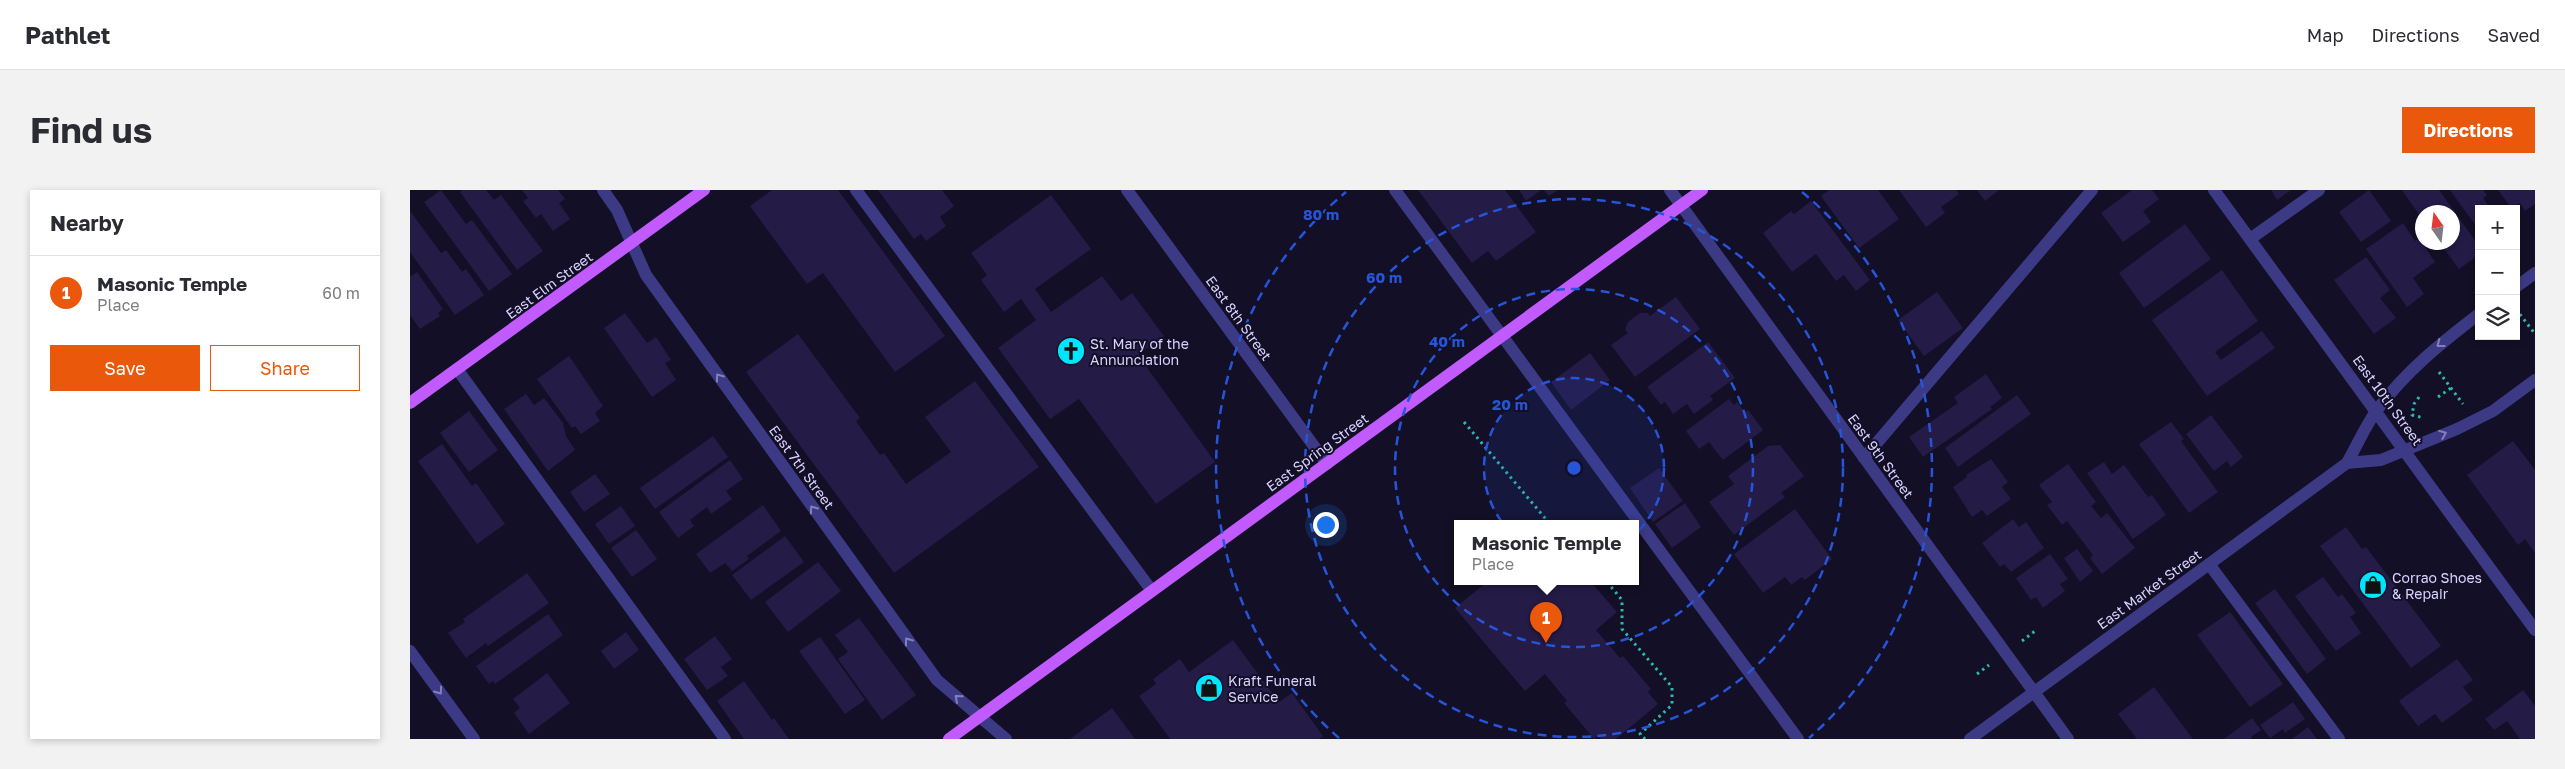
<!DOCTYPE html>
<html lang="en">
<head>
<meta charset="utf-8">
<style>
  :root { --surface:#fff; --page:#f2f2f3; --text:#2b2b33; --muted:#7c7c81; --line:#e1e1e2; --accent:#ea580c }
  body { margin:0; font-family:"Golos Text",sans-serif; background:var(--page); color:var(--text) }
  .controls { position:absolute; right:15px; top:15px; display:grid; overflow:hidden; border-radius:0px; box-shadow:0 2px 8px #0003 }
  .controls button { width:45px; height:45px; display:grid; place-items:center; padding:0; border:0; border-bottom:1px solid var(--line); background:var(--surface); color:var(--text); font:25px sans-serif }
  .compass { position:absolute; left:2005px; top:15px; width:45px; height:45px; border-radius:50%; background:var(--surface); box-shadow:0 2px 8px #0003; rotate:346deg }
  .you { position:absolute; left:915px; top:334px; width:18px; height:18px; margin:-12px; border:4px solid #fff; border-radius:50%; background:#1a73e8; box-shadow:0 0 0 8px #1a73e833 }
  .badge { display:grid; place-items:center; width:32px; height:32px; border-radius:50%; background:var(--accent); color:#fff; font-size:16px; font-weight:700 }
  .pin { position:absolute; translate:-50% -41px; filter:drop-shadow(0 1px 2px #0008) }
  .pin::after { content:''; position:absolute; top:26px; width:18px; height:15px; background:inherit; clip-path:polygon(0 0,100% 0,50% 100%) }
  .popup { position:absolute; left:1044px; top:330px; width:185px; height:65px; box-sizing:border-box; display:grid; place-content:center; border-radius:0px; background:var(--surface); filter:drop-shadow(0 1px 4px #0005); font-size:16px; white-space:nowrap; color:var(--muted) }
  .popup b { font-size:19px; color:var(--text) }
  .popup::after { content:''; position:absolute; left:50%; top:100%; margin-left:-10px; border:10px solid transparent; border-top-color:var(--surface) }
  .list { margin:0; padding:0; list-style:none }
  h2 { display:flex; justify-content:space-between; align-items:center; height:65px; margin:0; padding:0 20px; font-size:21px }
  h2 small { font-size:16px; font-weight:400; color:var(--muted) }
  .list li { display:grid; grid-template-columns:32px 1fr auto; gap:15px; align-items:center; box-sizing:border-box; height:75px; padding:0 20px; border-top:1px solid var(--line) }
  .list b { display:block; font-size:19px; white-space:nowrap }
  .list p { margin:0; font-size:16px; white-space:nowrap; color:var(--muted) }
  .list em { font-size:16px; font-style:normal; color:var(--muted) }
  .actions { display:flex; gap:10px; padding:15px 20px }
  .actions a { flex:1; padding:11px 0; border:1px solid var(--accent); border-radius:0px; text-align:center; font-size:18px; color:var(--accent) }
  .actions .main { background:var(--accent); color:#fff }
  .icon { flex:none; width:28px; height:28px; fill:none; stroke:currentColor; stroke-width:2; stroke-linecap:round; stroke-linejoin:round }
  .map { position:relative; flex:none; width:2125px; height:549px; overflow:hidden; border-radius:0px }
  header { display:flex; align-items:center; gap:30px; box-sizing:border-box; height:70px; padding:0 25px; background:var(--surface); border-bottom:1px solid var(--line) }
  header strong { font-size:24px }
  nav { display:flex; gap:28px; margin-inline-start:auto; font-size:18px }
  .intro { display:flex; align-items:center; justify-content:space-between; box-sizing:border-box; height:120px; padding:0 30px }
  h1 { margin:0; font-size:35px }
  .button { padding:12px 22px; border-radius:0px; background:var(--accent); color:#fff; font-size:18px; font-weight:700 }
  main { display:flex; gap:30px; padding:0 30px }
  aside { flex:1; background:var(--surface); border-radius:0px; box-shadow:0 2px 8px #0003 }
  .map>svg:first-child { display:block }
  .building { fill:#241b47 }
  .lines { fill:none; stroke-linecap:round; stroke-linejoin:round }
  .path { stroke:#2fb8b0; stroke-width:3; stroke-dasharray:2.5 4; stroke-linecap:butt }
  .minor { stroke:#3d3a85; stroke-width:12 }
  .major { stroke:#c25bff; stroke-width:12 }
  .oneway { stroke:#837fbc }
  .ring { fill:none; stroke:#2655da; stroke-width:2.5; stroke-dasharray:9 6 }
  .labels { text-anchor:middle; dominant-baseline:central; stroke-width:4; stroke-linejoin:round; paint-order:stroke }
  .street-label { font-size:14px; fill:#d9d4ff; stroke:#130f26 }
  .poi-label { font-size:14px; fill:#d9d4ff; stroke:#130f26; text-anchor:start }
  .centre { fill:#2655da; stroke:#130f26; stroke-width:2.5 }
  .ring-label { font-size:15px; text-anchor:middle; font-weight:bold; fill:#2655da; stroke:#130f26; stroke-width:4; stroke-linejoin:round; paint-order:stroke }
</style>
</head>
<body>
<header>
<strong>Pathlet</strong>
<nav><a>Map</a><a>Directions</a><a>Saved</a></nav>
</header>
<div class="intro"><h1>Find us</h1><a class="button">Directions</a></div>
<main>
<aside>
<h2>Nearby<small></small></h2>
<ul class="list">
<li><span class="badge">1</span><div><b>Masonic Temple</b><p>Place</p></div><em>60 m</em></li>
</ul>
<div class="actions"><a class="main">Save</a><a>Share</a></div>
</aside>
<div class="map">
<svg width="2125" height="549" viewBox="0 0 2125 549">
  <rect width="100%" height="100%" fill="#130f26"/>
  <g class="building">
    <path d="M31,0L56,34L62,30L102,84L79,101L14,12Z"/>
    <path d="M52,0H76L84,10L91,5L133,61L107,80L50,2Z"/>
    <path d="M112,0H148L155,9L149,13L160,29L143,41L131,24L126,28L113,11L118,8Z"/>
    <path d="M362,0H428L535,146L485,182L413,83L397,94L340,16Z"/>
    <path d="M468,0H532L544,16L530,27L536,36L516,51L511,44L504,49Z"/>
    <path d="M1008,0H1095L1126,42L1086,71L1078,61L1062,73Z"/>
    <path d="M1109,0H1131L1116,11Z"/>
    <path d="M1134,0H1148L1139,6Z"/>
    <path d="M1419,0H1468L1489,29L1449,58L1411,6Z"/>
    <path d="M1489,0H1546L1549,4L1531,17L1535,23L1516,37Z"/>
    <path d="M1567,0H1589L1575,11Z"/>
    <path d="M1722,0H1742L1749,9L1733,21L1741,32L1713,52L1691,23Z"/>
    <path d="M1861,0H1881L1867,10Z"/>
    <path d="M1959,0L1981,31L1951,52L1929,22Z"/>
    <path d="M1992,0H2029L2069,56V60L2064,63L2067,66L2049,79L2029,52H2042V22H2012V29Z"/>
    <path d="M2040,0H2073L2077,5L2073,8L2081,19H2069V40Z"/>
    <path d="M2088,0H2125V14L2115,21L2110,13L2102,19Z"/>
    <path d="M641,5L681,59L625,99L641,122L692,86L711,111L722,103L754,146L728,165L805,272L746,314L669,209L640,229L588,158L626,130L611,109L594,122L571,90L577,85L561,63Z"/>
    <path d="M1401,11L1460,90L1446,101L1434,85L1426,91L1406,64L1382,82L1353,43L1381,21L1384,24Z"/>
    <path d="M0,21L31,63L36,60L52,82L56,79L74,105L45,125L0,62Z"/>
    <path d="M1993,33L2005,51L2009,48L2025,72L2003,88L2014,104L1997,117L1956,59Z"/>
    <path d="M1775,34L1801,69L1734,118L1709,83Z"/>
    <path d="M1956,67L1980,100L1970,108L1986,128L1964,144L1924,90Z"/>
    <path d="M1812,80L1848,131L1805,162L1811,170L1852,141L1865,158L1797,206L1742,130Z"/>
    <path d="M7,82L33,119L28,123L30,126L10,139L0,125V85L1,86Z"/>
    <path d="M1527,102L1553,138L1514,166L1488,130Z"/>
    <path d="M1266,107L1290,139L1225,187L1201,155L1218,143L1215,140L1218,132L1230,123H1238L1240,126Z"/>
    <path d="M215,123L237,153L246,147L261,170L255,173L266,190L242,207L194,138Z"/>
    <path d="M388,144L450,228L446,231L470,265L474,263L496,294L541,262L515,227L565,191L629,277L484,383L336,182Z"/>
    <path d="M1298,152L1325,188L1300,206L1303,210L1284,224L1277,214L1263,224L1255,212L1251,215L1237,197Z"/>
    <path d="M1180,163L1200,190L1161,220L1141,192Z"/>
    <path d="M159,166L193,216L185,223L190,231L171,244L165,236L162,238L127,189Z"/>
    <path d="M1576,184L1592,208L1580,217L1582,219L1513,267L1499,247L1548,213L1544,207Z"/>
    <path d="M116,204L124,215L134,208L153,233L156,246L165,260L138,281L94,219Z"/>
    <path d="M1607,205L1621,224L1548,277L1535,258Z"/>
    <path d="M1319,209L1324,215L1327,212L1335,222L1338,220L1353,240L1313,270L1299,252L1289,259L1276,241Z"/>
    <path d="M59,221L88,260L59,282L30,243Z"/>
    <path d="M1801,225L1833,267L1821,277L1817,271L1804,281L1776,244Z"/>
    <path d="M1761,232L1774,249L1771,251L1808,302L1779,323L1729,254Z"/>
    <path d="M303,246L318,267L245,319L230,298Z"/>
    <path d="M2103,251L2125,280V363L2115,349L2108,355L2057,285Z"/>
    <path d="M32,254L62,296L66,293L95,334L67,354L8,271Z"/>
    <path d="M1370,255L1394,286L1371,303L1375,307L1324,345L1299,312L1324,294L1318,286L1358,256Z"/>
    <path d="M1581,269L1598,292L1592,297L1601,309L1577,326L1572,320L1562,327L1543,297L1557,287L1556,285Z"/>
    <path d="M320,270L333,289L316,301L322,309L301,324L297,317L280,330L284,336L268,348L249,322Z"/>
    <path d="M1694,272L1702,284L1714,275L1738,307L1742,305L1756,325L1723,349L1677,283Z"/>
    <path d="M1658,274L1686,312L1681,316L1691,328L1697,323L1725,358L1692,384L1680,368L1683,365L1657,331L1652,335L1637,315L1642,312L1629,295Z"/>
    <path d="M1249,278L1273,311L1243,332L1220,298Z"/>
    <path d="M185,284L200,304L174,322L160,302Z"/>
    <path d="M1275,313L1291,337L1262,358L1245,334Z"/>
    <path d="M353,315L371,341L337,366L339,369L322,381L315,373L300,383L286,364Z"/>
    <path d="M211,316L225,336L199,354L185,334Z"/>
    <path d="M1385,319L1422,369L1395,390L1392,387L1381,395L1375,387L1353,403L1324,364Z"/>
    <path d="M1603,329L1609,337L1616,332L1634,358L1601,382L1594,374L1590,377L1572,353Z"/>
    <path d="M1936,337L1952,359L1956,357L2031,456L2001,478L1910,356Z"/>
    <path d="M226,340L247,369L222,387L201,358Z"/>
    <path d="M375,346L394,372L341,410L322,385Z"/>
    <path d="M1667,359L1683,381L1670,392L1654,368Z"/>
    <path d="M1640,364L1658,389L1650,394L1655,401L1633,418L1626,407L1621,410L1606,388Z"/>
    <path d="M408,372L431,401L378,442L355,412Z"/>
    <path d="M117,383L139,413L78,456L76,453L56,468L38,443L55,432L53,429Z"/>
    <path d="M1913,387L1928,407L1932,404L1946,423L1940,427L1951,443L1926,461L1885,406Z"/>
    <path d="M1077,392H1181L1207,422L1186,440L1210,468L1213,466L1241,499L1238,502L1248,514L1206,549H1191L1188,545L1184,549L1154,513L1157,511L1135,484L1115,501L1045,418Z"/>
    <path d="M1865,399L1916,469L1897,484L1845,413Z"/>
    <path d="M1820,422L1873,494L1840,517L1787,445Z"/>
    <path d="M138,424L153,445L85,494L83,491L79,494L66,476Z"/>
    <path d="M449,428L506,505L472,530L428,469L438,462L425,445Z"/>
    <path d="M216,442L229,460L204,479L191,461Z"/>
    <path d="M305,446L322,469L311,477L318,486L297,500L274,469Z"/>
    <path d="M410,447L455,510L435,524L389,461Z"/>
    <path d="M823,450L869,512L882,503L913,546L909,549H760L729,506L746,494L743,489L770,469L779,482Z"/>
    <path d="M2047,469L2063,490L2053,497L2063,510L2032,533L2025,524L2008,536L1989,511Z"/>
    <path d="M137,483L160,513L119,544L104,523L110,518L103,509Z"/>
    <path d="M334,491L362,530L364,528L379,549H334L307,511Z"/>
    <path d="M1744,497L1783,549H1727L1708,524Z"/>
    <path d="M2113,500L2125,516V549H2110L2097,531L2084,540L2075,529Z"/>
    <path d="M1883,512L1895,529L1875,543L1873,539L1860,548L1850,535Z"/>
    <path d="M702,518L725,549H660Z"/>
    <path d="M1842,528L1851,540L1841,547L1842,549H1814Z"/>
    <path d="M1898,537L1907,549H1882Z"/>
  </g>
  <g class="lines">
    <g class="path">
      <path d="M2106,119L2125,144"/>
      <path d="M2029,182L2053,214"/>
      <path d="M2009,207L2004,214L2002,225L2014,228"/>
      <path d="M2028,207L2041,198"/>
      <path d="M1054,232L1140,334"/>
      <path d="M1197,392L1212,410V439L1262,497V515L1230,544L1235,549"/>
      <path d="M1612,451L1625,441"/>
      <path d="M1567,484L1579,475"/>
    </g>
    <g class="minor">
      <path d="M193,0L207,20L236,85L527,490L596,549"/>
      <path d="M446,0L742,401"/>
      <path d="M717,0L917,274"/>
      <path d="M985,0L1388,549"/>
      <path d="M1260,0L1658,549"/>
      <path d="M1804,0L2125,440"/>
      <path d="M1840,49L1909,0"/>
      <path d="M2106,97L2125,83"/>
      <path d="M47,179L315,549"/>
      <path d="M1454,268L1682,0"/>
      <path d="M1937,273L1971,270L2047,239L2083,221L2125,190"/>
      <path d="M1799,374L1929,549"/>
      <path d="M0,461L64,549"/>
      <path d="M1560,549L1937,273C1947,256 1955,236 1967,220C1996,181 2031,153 2069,124"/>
    </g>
    <g class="major">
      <path d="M0,213L294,0"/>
      <path d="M539,549L1292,0"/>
    </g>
  </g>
  <defs><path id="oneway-chevron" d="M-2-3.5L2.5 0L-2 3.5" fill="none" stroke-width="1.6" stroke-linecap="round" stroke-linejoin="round" transform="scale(1.25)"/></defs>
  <g class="oneway">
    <use href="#oneway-chevron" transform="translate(2030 154) rotate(143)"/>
    <use href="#oneway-chevron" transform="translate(309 187) rotate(-126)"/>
    <use href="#oneway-chevron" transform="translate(2033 244) rotate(-22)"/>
    <use href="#oneway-chevron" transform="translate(403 319) rotate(-126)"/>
    <use href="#oneway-chevron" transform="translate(498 451) rotate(-126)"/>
    <use href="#oneway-chevron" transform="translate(29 501) rotate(54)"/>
    <use href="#oneway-chevron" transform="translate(548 508) rotate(-139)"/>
  </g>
  <circle cx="1164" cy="278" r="90" fill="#2655da" fill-opacity=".12"/>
  <g class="ring">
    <circle cx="1164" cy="278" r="90"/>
    <circle cx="1164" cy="278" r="179"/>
    <circle cx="1164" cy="278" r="269"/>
    <path d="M929 548A358 358 0 0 1 936 2M1392 2A358 358 0 0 1 1399 548"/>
  </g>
  <defs>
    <symbol id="church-disc" viewBox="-11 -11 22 22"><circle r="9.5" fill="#00e5ff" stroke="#130f26"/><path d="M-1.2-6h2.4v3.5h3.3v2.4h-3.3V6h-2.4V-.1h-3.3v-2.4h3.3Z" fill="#111"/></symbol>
    <symbol id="shop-disc" viewBox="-11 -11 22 22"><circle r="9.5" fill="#00e5ff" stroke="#130f26"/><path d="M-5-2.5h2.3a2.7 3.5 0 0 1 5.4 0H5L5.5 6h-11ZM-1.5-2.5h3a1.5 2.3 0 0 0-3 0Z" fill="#111"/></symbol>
  </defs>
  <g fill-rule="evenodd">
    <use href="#church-disc" x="645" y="145" width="32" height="32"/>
    <use href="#shop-disc" x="1947" y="379" width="32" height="32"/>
    <use href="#shop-disc" x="783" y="482" width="32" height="32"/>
  </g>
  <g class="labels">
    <g class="street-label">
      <text transform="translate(139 95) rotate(-36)">East Elm Street</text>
      <text transform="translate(829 128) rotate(54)">East 8th Street</text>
      <text transform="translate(1978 210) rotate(54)">East 10th Street</text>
      <text transform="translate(907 262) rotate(-36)">East Spring Street</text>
      <text transform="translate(1471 266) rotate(54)">East 9th Street</text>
      <text transform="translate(392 277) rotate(54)">East 7th Street</text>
      <text transform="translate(1739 399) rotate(-36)">East Market Street</text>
    </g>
    <g class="poi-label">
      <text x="680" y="153">St. Mary of the<tspan x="680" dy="16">Annunciation</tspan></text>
      <text x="1982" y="387">Corrao Shoes<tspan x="1982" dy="16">&amp; Repair</tspan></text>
      <text x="818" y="490">Kraft Funeral<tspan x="818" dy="16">Service</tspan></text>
    </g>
  </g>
  <circle cx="1164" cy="278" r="8" class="centre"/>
  <g class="ring-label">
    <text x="911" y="30">80 m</text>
    <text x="974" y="93">60 m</text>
    <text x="1037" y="157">40 m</text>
    <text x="1100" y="220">20 m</text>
  </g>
</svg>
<div class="controls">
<button>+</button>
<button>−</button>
<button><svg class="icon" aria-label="layers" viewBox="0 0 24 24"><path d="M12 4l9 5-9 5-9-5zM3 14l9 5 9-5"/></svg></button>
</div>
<svg class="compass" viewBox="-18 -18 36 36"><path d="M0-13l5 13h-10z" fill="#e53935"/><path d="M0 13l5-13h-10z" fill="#7c7c81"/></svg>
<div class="you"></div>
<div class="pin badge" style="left:1136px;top:453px">1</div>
<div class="popup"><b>Masonic Temple</b>Place</div>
</div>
</main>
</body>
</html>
